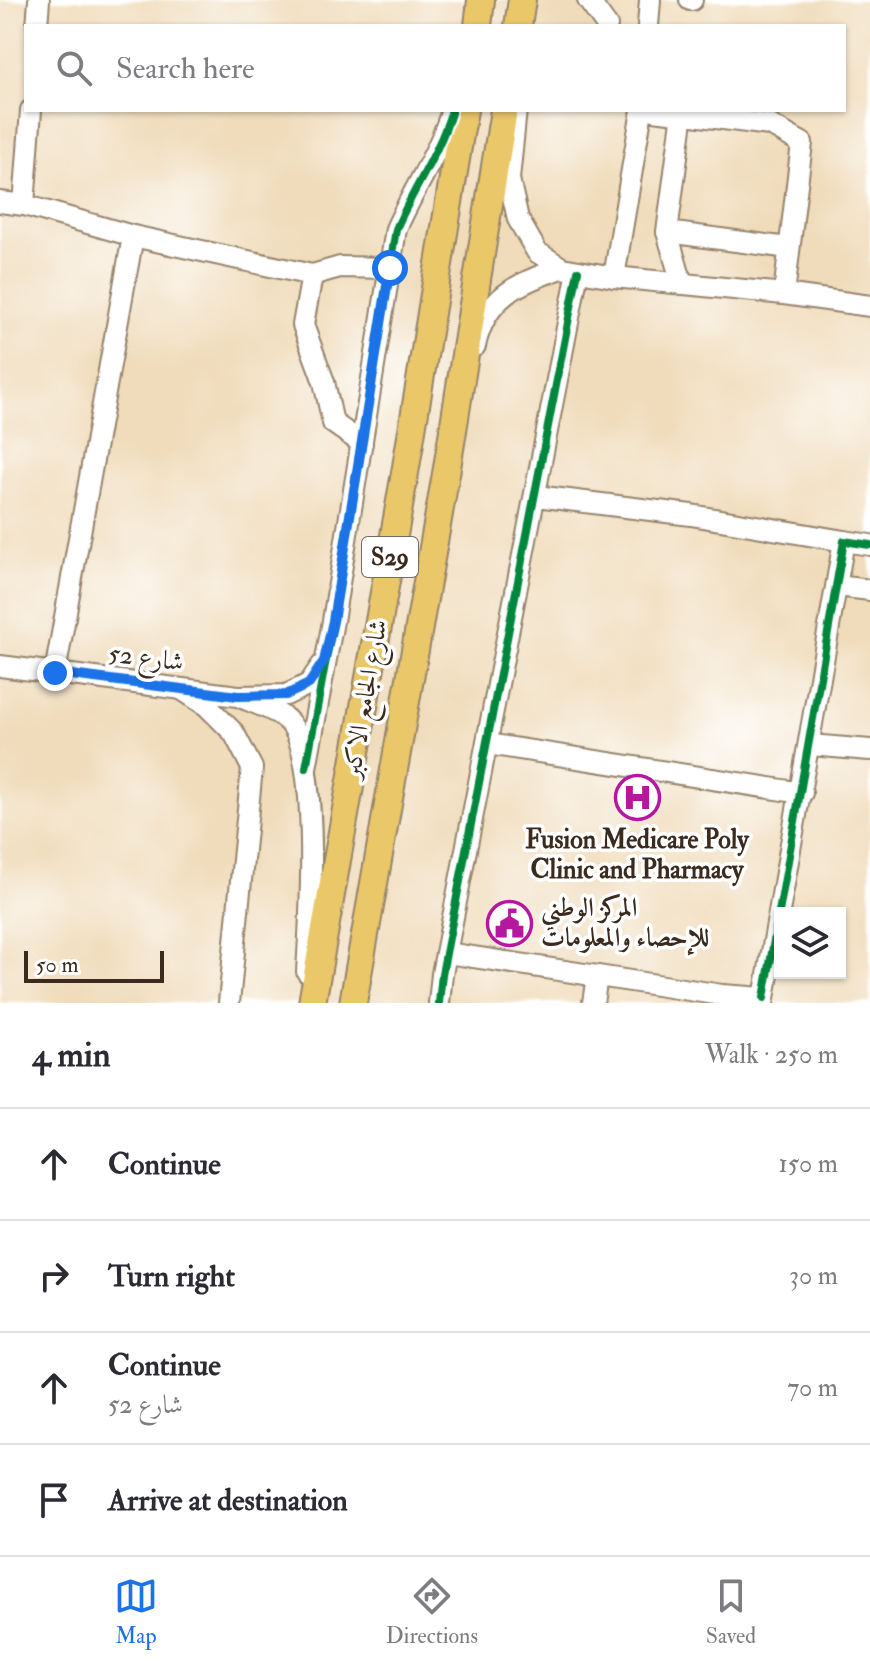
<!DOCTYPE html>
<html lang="en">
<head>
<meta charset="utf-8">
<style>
  :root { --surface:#fff; --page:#f2f2f3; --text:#2b2b33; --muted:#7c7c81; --line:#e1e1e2; --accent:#1a73e8 }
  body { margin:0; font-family:"IM FELL Double Pica",Amiri,serif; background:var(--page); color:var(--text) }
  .controls { position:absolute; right:24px; bottom:24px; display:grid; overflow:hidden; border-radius:0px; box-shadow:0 2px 6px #0004 }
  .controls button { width:72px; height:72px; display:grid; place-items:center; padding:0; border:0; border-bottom:2px solid var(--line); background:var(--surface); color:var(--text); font:40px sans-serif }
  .scale { position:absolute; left:24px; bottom:20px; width:140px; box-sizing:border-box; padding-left:8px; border:4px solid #3b2a1e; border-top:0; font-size:22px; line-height:28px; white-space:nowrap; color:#3b2a1e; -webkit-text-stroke:6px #fff; paint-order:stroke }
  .stop { position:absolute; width:24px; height:24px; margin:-18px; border:6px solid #1a73e8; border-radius:50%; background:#fff }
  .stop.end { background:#1a73e8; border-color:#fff; box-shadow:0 2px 8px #0008 }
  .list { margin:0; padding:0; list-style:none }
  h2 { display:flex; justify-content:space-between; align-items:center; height:104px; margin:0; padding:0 32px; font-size:34px }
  h2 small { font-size:26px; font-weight:400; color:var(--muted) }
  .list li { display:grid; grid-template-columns:52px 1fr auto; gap:24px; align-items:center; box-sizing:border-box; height:112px; padding:0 32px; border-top:2px solid var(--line) }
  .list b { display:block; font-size:30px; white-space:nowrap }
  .list p { margin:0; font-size:26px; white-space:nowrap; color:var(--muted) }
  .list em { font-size:26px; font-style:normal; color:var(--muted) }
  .icon { flex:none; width:44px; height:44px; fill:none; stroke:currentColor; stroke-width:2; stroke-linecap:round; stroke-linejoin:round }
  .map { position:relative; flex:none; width:870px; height:1003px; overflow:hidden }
  .search { position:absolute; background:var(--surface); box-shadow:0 2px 6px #0004; left:24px; right:24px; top:24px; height:88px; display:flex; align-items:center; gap:20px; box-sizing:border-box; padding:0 28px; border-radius:0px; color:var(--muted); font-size:30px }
  .sheet { height:552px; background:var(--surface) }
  nav { display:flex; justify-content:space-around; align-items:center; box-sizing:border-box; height:112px; border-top:2px solid var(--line); background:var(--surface); font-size:22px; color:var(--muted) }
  nav a { display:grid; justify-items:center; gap:4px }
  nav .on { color:var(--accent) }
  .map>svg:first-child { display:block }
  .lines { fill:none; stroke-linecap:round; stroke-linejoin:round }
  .minor-casing { stroke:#96836c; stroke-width:24 }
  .major-casing { stroke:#96836c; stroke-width:30 }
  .minor { stroke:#fff; stroke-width:20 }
  .major { stroke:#eac769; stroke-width:26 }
  .cycleway-casing { stroke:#fff; stroke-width:13 }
  .cycleway { stroke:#00873e; stroke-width:8 }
  .route { stroke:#1a73e8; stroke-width:10 }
  .labels { text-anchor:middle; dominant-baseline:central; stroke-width:7; stroke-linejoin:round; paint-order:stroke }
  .shield { fill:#fff; stroke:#766a62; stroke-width:2 }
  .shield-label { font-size:24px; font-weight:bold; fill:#3b2a1e }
  .street-label { font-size:26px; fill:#3b2a1e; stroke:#fff }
  .poi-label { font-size:26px; font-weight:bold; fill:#3b2a1e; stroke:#fff }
</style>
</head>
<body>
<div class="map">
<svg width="870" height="1003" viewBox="0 0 870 1003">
  <rect width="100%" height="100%" fill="#fff"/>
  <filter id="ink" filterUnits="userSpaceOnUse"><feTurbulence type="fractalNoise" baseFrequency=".0125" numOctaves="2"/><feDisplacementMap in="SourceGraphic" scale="16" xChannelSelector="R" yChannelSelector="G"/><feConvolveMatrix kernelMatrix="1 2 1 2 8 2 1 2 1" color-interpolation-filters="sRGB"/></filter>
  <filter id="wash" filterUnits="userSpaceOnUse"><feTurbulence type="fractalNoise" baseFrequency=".006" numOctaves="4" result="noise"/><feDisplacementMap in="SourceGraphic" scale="32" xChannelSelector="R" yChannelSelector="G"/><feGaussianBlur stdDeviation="1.8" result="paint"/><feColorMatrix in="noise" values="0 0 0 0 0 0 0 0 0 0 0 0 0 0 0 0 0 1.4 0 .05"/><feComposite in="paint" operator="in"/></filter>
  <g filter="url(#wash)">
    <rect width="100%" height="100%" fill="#f0dcbb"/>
  </g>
  <g filter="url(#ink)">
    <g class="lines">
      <defs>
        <g id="minor">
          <path d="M588,0L607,26"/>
          <path d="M690,0H692"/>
          <path d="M37,26L39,0"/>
          <path d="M648,26L650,0"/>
          <path d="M516,110L509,179L518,219L537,252L562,268L614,277L784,294L870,306"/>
          <path d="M654,110L770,125L802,143L784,294"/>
          <path d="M683,112L667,232L789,248"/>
          <path d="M0,202L24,205L133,236L312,275L340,267L390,268"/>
          <path d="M24,205L31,110"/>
          <path d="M667,232L682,284"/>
          <path d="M312,275L303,325L324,382L333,423L362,443"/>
          <path d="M614,277L642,110"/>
          <path d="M475,346C485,297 519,282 562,268"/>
          <path d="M536,496L691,515L844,541"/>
          <path d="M837,586L870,590"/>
          <path d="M0,666L238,696L286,695L309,684L322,665"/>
          <path d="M55,673L133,236"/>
          <path d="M181,689L207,706L234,733L252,768L229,1003"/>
          <path d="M238,696C251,702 279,711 288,721C321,752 310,925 307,972"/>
          <path d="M487,744L802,793"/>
          <path d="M810,745L870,750"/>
          <path d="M306,768L333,621L396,229C414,188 439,153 452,110"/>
          <path d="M447,953L722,995L764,998L763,1003"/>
          <path d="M764,998L844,541L870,545"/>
          <path d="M439,1003L442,974L578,271"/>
          <path d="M593,1003L597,976"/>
        </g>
        <g id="major">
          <path d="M478,26L481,0"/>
          <path d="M518,26L522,0"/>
          <path d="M312,1003L406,467L464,110"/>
          <path d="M353,1003L447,468L504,110"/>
        </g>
      </defs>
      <use href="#minor" class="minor-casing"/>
      <use href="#major" class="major-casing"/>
      <use href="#minor" class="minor"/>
      <use href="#major" class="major"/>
      <defs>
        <g id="cycleway">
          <path d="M306,768L333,621L396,229C414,188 439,153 452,110"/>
          <path d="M764,998L844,541L870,545"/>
          <path d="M439,1003L442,974L578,271"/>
        </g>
      </defs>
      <use href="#cycleway" class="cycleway-casing"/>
      <use href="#cycleway" class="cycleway"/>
    </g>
  </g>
  <g class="lines" filter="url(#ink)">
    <path class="route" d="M55,673L238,696L286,695L309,684L324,661L333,621L390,268"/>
  </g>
  <defs>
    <symbol id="hospital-ring" viewBox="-11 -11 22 22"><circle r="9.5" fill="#fff" stroke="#b5179e" stroke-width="1.5"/><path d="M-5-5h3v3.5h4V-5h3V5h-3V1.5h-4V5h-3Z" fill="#b5179e"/></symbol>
    <symbol id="civic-ring" viewBox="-11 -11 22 22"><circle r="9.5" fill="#fff" stroke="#b5179e" stroke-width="1.5"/><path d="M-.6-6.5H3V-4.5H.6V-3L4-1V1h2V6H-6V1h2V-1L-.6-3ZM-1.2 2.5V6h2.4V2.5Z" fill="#b5179e"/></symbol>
  </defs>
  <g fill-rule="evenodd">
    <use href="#hospital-ring" x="612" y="772" width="51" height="51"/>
    <use href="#civic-ring" x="484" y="898" width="51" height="51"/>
  </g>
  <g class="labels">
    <rect class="shield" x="362" y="537" width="56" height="40" rx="6"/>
    <g class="shield-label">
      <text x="390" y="557">S29</text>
    </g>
    <g class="street-label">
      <text transform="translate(146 658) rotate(7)">شارع 52</text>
      <text transform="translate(365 699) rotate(-80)">شارع الجامع الاكبر</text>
    </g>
    <g class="poi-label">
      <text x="637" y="840">Fusion Medicare Poly<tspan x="637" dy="30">Clinic and Pharmacy</tspan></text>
      <text x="541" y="908" text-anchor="start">المركز الوطني<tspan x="541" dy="30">للإحصاء والمعلومات</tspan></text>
    </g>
  </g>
</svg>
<div class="controls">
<button><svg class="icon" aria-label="layers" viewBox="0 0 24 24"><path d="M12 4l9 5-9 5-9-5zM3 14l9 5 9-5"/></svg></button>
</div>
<div class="scale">50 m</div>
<div class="stop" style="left:390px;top:268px"></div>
<div class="stop end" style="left:55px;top:673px"></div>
<div class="search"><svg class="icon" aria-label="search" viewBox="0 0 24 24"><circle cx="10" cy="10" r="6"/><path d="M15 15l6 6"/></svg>Search here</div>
</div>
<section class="sheet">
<h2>4 min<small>Walk · 250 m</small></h2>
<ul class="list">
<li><svg class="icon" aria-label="ahead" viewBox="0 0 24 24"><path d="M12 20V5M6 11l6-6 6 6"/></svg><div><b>Continue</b></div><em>150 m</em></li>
<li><svg class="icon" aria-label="right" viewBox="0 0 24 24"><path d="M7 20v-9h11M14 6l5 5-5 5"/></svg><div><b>Turn right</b></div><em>30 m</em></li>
<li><svg class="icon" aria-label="ahead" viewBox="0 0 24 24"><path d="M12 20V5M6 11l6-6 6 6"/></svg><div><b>Continue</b><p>شارع 52</p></div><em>70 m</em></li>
<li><svg class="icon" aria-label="arrive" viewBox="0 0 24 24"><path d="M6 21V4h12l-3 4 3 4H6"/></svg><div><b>Arrive at destination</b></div></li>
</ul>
</section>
<nav>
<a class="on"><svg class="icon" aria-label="map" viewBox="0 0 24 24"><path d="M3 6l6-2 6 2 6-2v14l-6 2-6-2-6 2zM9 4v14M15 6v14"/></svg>Map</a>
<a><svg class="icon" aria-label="directions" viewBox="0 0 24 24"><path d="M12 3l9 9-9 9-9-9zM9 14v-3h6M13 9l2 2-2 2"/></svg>Directions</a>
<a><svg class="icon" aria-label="saved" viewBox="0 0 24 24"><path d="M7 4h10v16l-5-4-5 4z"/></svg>Saved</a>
</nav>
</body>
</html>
